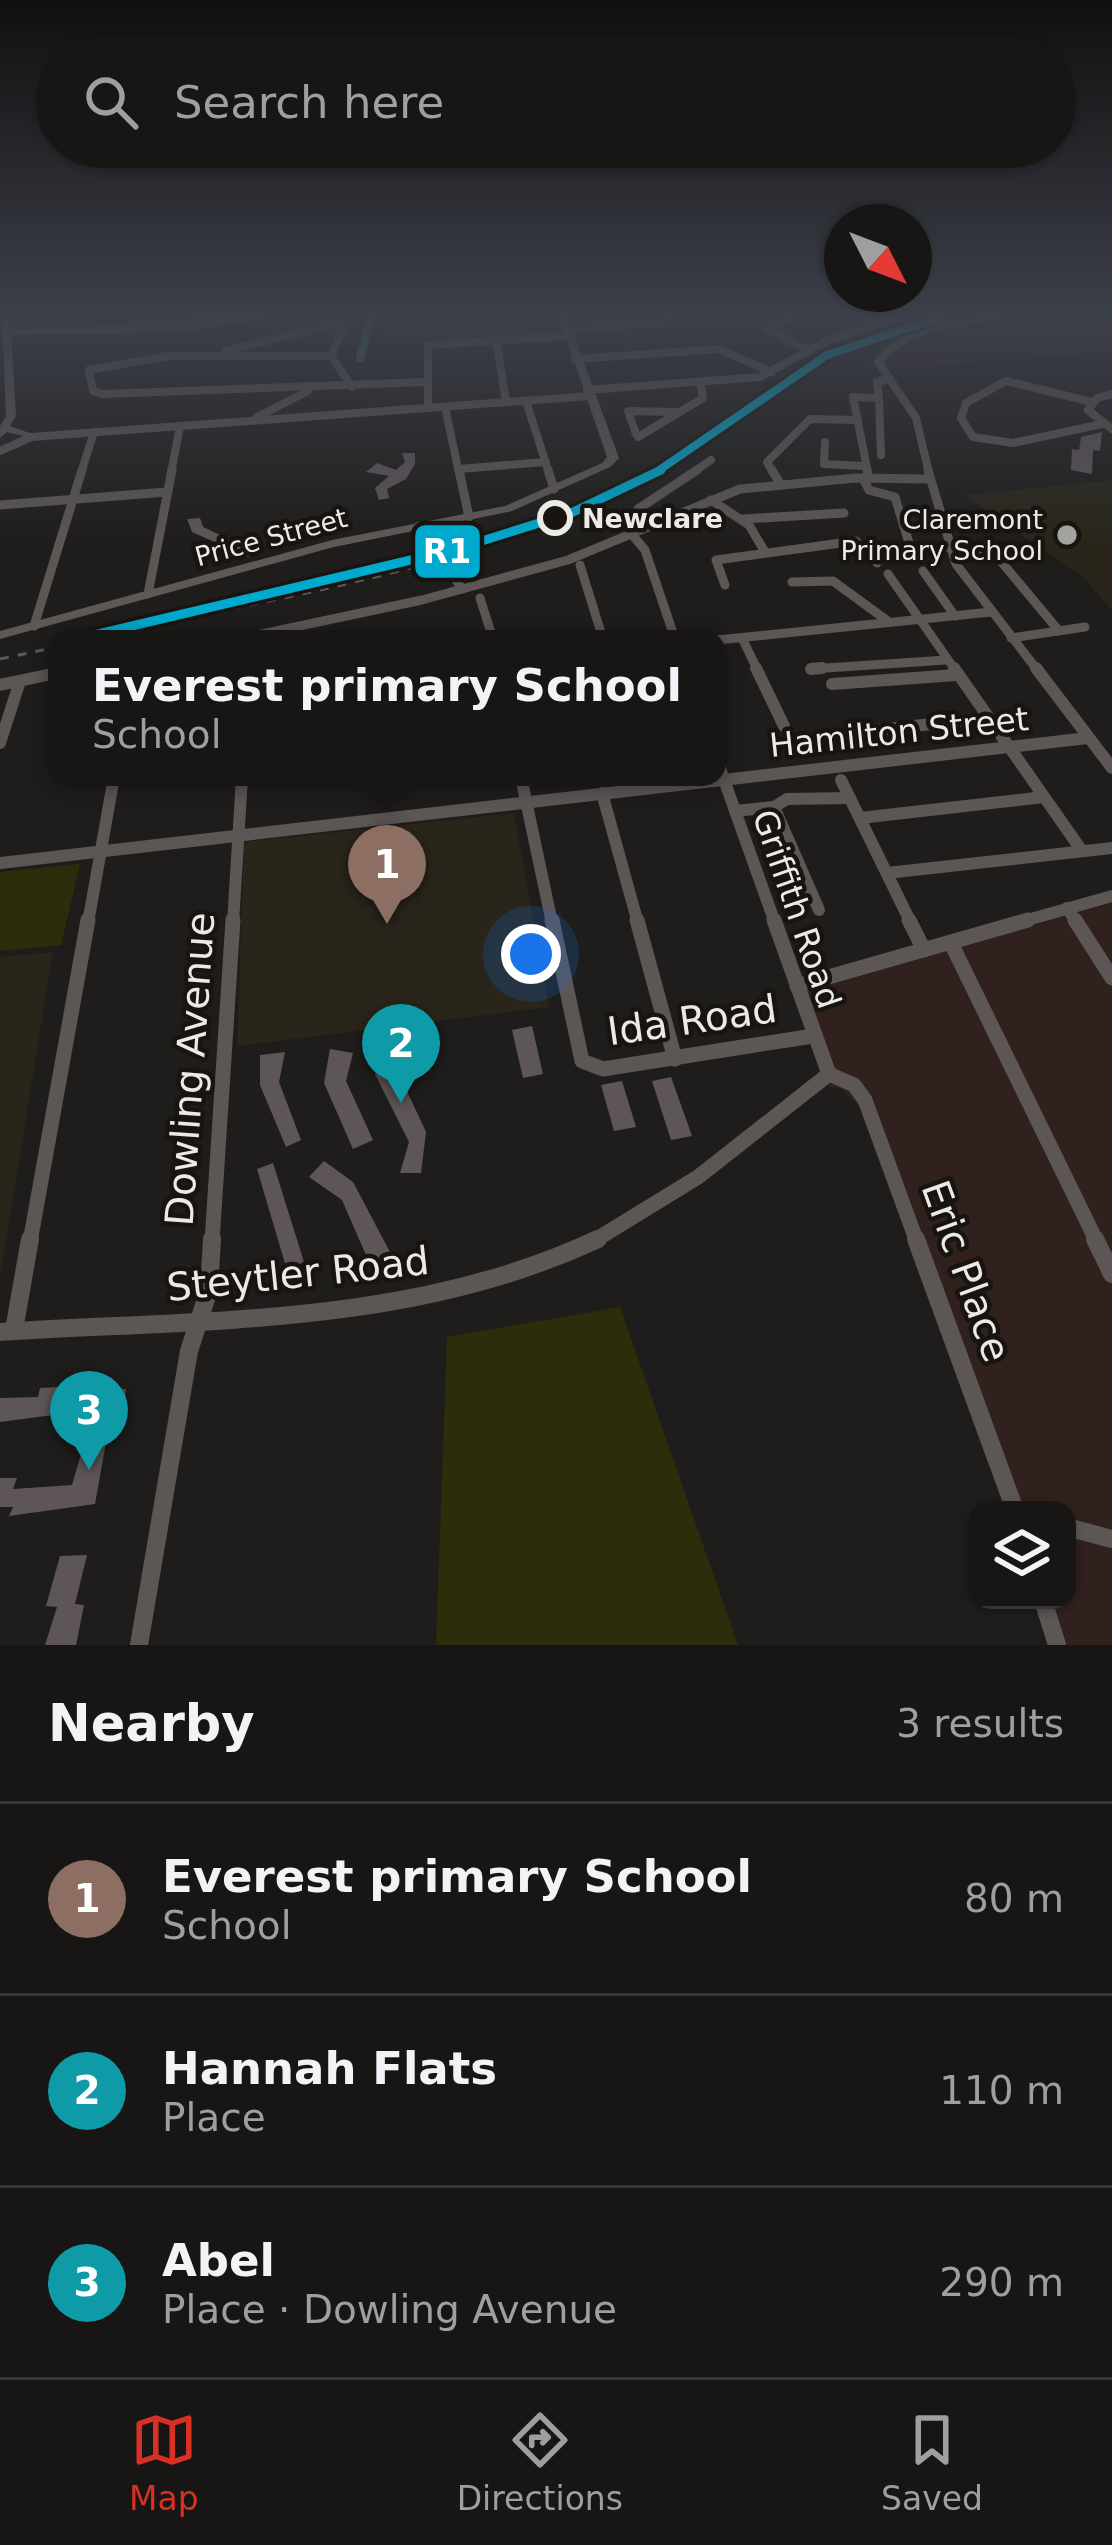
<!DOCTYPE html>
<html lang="en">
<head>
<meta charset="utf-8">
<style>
  :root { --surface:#171614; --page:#242322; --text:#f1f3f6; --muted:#9e9fa0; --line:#363534; --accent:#d93025 }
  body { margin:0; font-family:"DejaVu Sans",sans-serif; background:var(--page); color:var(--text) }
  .controls { position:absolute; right:36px; bottom:36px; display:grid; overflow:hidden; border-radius:24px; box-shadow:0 3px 9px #0004 }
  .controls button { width:108px; height:108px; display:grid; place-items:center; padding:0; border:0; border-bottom:3px solid var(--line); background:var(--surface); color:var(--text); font:60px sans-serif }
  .compass { position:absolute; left:824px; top:204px; width:108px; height:108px; border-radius:50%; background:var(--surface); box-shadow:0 3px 9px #0004; rotate:132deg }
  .you { position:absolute; left:531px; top:954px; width:42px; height:42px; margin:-30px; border:9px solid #fff; border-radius:50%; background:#1a73e8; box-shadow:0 0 0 18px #1a73e833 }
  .badge { display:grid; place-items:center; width:78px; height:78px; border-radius:50%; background:var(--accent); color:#fff; font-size:39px; font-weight:700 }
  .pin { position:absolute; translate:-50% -99px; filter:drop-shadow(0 3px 6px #0008) }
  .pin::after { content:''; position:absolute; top:63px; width:42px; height:36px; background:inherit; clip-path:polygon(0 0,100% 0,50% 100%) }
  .popup { position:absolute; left:48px; top:630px; width:678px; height:156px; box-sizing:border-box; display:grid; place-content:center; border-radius:24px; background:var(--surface); filter:drop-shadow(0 3px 9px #0005); font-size:39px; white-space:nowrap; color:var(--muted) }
  .popup b { font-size:45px; color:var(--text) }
  .popup::after { content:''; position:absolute; left:50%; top:100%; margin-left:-24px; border:24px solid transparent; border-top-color:var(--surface) }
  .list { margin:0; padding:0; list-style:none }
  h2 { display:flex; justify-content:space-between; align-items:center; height:156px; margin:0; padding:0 48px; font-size:51px }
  h2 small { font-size:39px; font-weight:400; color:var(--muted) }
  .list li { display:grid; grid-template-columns:78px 1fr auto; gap:36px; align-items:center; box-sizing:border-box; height:192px; padding:0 48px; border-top:3px solid var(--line) }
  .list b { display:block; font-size:45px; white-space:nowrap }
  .list p { margin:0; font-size:39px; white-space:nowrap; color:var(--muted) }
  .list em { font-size:39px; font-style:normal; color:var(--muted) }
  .icon { flex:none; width:66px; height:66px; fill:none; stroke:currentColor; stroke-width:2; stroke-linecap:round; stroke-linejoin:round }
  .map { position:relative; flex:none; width:1112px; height:1645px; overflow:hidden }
  .search { position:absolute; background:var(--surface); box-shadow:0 3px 9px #0004; left:36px; right:36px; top:36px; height:132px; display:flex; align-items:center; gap:30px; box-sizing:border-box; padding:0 42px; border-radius:66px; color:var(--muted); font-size:45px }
  .sheet { height:732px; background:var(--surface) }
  nav { display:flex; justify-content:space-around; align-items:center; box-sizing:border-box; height:168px; border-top:3px solid var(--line); background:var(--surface); font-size:33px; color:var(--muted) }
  nav a { display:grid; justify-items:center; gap:6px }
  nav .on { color:var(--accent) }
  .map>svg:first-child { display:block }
  .industrial { fill:#30201e }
  .built { fill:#29251b }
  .green { fill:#2b2d0b }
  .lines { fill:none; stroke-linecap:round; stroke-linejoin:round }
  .canal { stroke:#3f7070; stroke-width:8 }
  .building { fill:#5e5558 }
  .street-tunnel { stroke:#3e3c39; stroke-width:9; stroke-dasharray:9 4.5; stroke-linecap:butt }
  .street-far4 { stroke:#5c5655; stroke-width:8 }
  .street-far3 { stroke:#5c5655; stroke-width:9 }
  .street-far2 { stroke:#5c5655; stroke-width:12 }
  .street-far1 { stroke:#5c5655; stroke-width:15 }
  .street { stroke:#5c5655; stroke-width:18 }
  .secondary { fill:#5f5857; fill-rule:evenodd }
  .rail { stroke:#5b5856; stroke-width:3; stroke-dasharray:9 9; stroke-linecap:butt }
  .rail-1-far1-casing { stroke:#181510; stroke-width:14 }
  .rail-1-casing { stroke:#181510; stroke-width:16 }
  .rail-1-far1 { stroke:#00a9ce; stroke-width:8 }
  .rail-1 { stroke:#00a9ce; stroke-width:9 }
  .stop-dot { fill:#181510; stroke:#eceae6; stroke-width:6 }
  .poi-dot { fill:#a4a29f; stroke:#181510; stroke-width:4.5 }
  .labels { text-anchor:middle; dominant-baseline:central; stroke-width:9; stroke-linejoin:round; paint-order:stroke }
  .far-stop-label { font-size:27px; font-weight:bold; fill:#eceae6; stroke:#181510; text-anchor:start }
  .far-poi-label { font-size:27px; fill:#eceae6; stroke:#181510; text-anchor:end }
  .far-street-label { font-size:27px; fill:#eceae6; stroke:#181510 }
  .street-label { font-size:33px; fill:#eceae6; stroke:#181510 }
  .near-street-label { font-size:39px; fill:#eceae6; stroke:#181510 }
  .line-badge { stroke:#181510; stroke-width:4.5 }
  .badge-label { font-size:33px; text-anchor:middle; font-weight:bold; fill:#fff }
</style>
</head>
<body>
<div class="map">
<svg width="1112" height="1645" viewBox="0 0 1112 1645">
  <rect width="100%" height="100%" fill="#1f1d1b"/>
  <g class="industrial">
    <path d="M1007,314H1112V352L867,371V362L884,345Z"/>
    <path d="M1112,903V1645H1051L1036,1600H1067V1510H1006L874,1121L842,1090L827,1086L802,993Z"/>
  </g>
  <g class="built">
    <path d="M397,314H553L559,332L389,342L386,331Z"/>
    <path d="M1112,480V610L1081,575L963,495Z"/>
    <path d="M514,813L549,1007L237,1046L244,842Z"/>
    <path d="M53,952L0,1277V957Z"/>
  </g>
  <g class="green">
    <path d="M80,864L61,945L0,951V872Z"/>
    <path d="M620,1307L738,1645H436L447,1337Z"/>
  </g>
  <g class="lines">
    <g class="canal">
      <path d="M13,331L175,328L273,314"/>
      <path d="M360,358L372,314"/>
    </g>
  </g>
  <g class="building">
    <path d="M1102,432L1100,451L1093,450L1092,474L1071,470L1072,449L1079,450L1081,437Z"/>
    <path d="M402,453H415V464L406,479L387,489L389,498L379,500L375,488L389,476L366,472L377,463L396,470L405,462Z"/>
    <path d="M200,518L203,527L252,550L249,557L192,532L187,519Z"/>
    <path d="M532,1026L543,1074L523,1078L512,1030Z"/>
    <path d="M383,1042L402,1046L399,1074L426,1132L421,1173H400L409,1142L375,1074Z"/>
    <path d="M330,1049L353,1053L346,1081L373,1140L353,1149L324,1083Z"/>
    <path d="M285,1052L279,1082L301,1140L286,1147L260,1085V1055Z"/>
    <path d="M671,1077L692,1136L671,1140L652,1081Z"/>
    <path d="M622,1081L636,1127L614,1131L601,1085Z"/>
    <path d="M324,1161L353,1182L390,1252L383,1261L369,1262L342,1200L309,1177Z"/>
    <path d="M273,1163L304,1262L287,1270L257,1169Z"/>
    <path d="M82,1386L76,1412L0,1422V1398L38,1397L40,1388Z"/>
    <path d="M126,1389L120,1428L108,1431L95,1504L9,1516L13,1507H0V1478H17L13,1489L72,1485L86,1437L95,1436L105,1390Z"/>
    <path d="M87,1555L75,1604L84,1605L76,1645H45L57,1607L46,1606L60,1556Z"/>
  </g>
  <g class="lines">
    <path class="street-tunnel" d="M431,543L446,565"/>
    <g class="street-far4">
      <path d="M131,314L135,323L148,325L233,314"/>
      <path d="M801,314L765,328L808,350"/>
      <path d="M567,330L674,321L663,314"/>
      <path d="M496,339L506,402"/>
      <path d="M226,351L338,323L343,328L331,356L352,387"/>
      <path d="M331,356H167L89,370L93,391L102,394L425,382"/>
      <path d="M575,359L719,349L772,372"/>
      <path d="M587,390L760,377L828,340L910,314"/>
      <path d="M1112,394L1097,398L1088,410L1112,429"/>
      <path d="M879,398L881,455"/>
      <path d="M526,401L549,473"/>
      <path d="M1092,402L1006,381L966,403L961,418L973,437L1013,443L1102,424"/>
      <path d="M445,407L459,473"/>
      <path d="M428,408V345L568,336"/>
      <path d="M257,417L308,391"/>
      <path d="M636,434L628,411L676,412"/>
      <path d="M638,437L703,398L700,382"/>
      <path d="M825,442L824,464L864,466"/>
      <path d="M0,451L31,437L589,396"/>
      <path d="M458,469L546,462"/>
      <path d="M81,473L94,432"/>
      <path d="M171,473L180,426"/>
      <path d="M692,473L711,460"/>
      <path d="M773,473L767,462L810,419L858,420"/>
      <path d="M868,473L853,397L879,398L877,382L890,379"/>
      <path d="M929,473L916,418L878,362C908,323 972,321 1017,314"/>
    </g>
    <g class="street-far3">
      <path d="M459,470L469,517"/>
      <path d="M548,470L554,489"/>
      <path d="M772,470L781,485"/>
      <path d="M867,470L869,478"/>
      <path d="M928,470L956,564L1038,671"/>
      <path d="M863,478L869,490L895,497L909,543"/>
      <path d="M711,500L749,525L765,552"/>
      <path d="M0,505L167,492"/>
      <path d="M743,519L844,513"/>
      <path d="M419,526L431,543"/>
      <path d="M947,547L994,553L1059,631"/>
      <path d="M446,565L462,589"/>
      <path d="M580,565L603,639"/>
      <path d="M923,571L955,616"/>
      <path d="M888,574L956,671"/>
      <path d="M792,582L833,581L889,622"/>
      <path d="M725,585L716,560L856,541L877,563"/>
      <path d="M148,594L172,470"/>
      <path d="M480,598L493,639"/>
      <path d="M34,626L82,470"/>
      <path d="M742,638L758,671"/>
      <path d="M1011,638L1085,627"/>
      <path d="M238,639L422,600L568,560L740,489L855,478L930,479"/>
      <path d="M675,639L645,550L634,537L638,509L697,470"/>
      <path d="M717,640L991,612"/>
      <path d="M811,669L946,660"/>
    </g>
    <g class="street-far2">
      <path d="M756,668L784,726"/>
      <path d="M954,668L1082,851"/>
      <path d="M1036,668L1112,768"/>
      <path d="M811,669L822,668"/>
      <path d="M832,684L956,675"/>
      <path d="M0,685L57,673"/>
      <path d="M850,733L986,718"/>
      <path d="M0,743L20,681"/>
      <path d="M717,760L775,923"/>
      <path d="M521,777L552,923"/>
      <path d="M841,780L911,923"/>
      <path d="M602,793L638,923"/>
      <path d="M735,811L774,807"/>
      <path d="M860,818L1044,797"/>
      <path d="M0,863L1088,738"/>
      <path d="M887,873L1112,848"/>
      <path d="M1067,908L1077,923"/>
      <path d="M819,910L774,807L787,799L850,798"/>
      <path d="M88,923L114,777"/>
      <path d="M233,923L242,777"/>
      <path d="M1017,923L1112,896"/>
    </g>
    <g class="street-far1">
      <path d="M552,920L582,1061L603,1069L813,1036"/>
      <path d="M637,920L675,1059"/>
      <path d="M774,920L829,1074"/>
      <path d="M909,920L924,950"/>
      <path d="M1075,920L1112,978"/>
      <path d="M951,943L1097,1242"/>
      <path d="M797,986L1028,920"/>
      <path d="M829,1074L854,1085L865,1100L917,1242"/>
      <path d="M30,1242L88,920"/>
      <path d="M212,1242L233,920"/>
      <path d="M592,1242L698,1177L829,1074"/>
    </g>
    <g class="street">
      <path d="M916,1239L1015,1510"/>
      <path d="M1095,1239L1112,1274"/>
      <path d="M14,1330L30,1239"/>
      <path d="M0,1332C203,1319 410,1327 598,1239"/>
      <path d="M1067,1527L1112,1539"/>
      <path d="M1043,1600L1057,1645"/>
      <path d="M139,1645L189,1351L209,1290L212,1239"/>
    </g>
    <g class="secondary">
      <path d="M2,314H10L16,416L10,426L35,435V439L7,432L0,438V426L6,416Z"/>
      <path d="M558,314H566L619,458L610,467L512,511L334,547L0,639V631L332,540L505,506L602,463L607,457Z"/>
    </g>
    <g class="rail">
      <path d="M91,639C267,599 452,572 617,497C684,467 736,414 797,375C846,343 902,327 958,314"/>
      <path d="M0,659L57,647"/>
    </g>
    <defs>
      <path id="rail-1-far1" d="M655,473L827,355L949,314"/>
      <path id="rail-1" d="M77,639L453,550L571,513L661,470"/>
    </defs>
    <use href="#rail-1-far1" class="rail-1-far1-casing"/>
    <use href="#rail-1" class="rail-1-casing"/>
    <use href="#rail-1-far1" class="rail-1-far1"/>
    <use href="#rail-1" class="rail-1"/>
  </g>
  <linearGradient id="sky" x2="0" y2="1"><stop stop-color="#11100f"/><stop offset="0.58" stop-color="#3c404a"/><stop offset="1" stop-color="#3c404a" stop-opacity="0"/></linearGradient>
  <rect width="1112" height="544" fill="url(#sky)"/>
  <circle class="stop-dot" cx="555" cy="518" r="15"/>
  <circle class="poi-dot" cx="1067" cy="535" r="12"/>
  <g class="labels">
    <g class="far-stop-label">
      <text x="582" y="518">Newclare</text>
    </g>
    <g class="far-poi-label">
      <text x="1043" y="519">Claremont<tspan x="1043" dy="31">Primary School</tspan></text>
    </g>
    <g class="far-street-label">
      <text transform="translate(271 537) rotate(-15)">Price Street</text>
    </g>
    <g class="street-label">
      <text transform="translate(899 732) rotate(-6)">Hamilton Street</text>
      <text transform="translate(797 909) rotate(71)">Griffith Road</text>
    </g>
    <g class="near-street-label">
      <text transform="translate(692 1020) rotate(-8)">Ida Road</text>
      <text transform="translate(190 1069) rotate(-86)">Dowling Avenue</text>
      <text transform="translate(966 1271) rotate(70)">Eric Place</text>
      <text transform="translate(298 1274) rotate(-6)">Steytler Road</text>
    </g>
  </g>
  <rect class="line-badge" x="413" y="523" width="69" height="57" rx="12" fill="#00a9ce"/>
  <g class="badge-label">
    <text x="447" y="563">R1</text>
  </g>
</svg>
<div class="controls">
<button><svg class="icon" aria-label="layers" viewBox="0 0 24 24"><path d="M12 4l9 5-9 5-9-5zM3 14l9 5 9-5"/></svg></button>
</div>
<svg class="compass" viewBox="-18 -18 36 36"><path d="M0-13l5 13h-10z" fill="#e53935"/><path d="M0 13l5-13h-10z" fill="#9e9fa0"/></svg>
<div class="you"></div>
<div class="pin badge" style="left:387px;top:924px;background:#8d6e63">1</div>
<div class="popup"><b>Everest primary School</b>School</div>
<div class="pin badge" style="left:401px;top:1103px;background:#0f9aa8">2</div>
<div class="pin badge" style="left:89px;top:1470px;background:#0f9aa8">3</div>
<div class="search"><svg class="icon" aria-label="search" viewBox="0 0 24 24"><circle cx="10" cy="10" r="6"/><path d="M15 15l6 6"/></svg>Search here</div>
</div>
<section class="sheet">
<h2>Nearby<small>3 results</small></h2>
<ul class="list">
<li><span class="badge" style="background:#8d6e63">1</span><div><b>Everest primary School</b><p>School</p></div><em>80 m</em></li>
<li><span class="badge" style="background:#0f9aa8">2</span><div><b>Hannah Flats</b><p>Place</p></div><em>110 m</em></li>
<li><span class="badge" style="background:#0f9aa8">3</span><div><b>Abel</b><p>Place · Dowling Avenue</p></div><em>290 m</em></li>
</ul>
</section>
<nav>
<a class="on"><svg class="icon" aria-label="map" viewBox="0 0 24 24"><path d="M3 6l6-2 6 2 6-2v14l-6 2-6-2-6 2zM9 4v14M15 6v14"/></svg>Map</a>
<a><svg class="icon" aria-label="directions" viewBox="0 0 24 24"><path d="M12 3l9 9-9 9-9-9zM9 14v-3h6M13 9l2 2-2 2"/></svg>Directions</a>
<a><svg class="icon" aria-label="saved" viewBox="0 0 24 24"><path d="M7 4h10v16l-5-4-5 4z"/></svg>Saved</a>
</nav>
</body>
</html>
